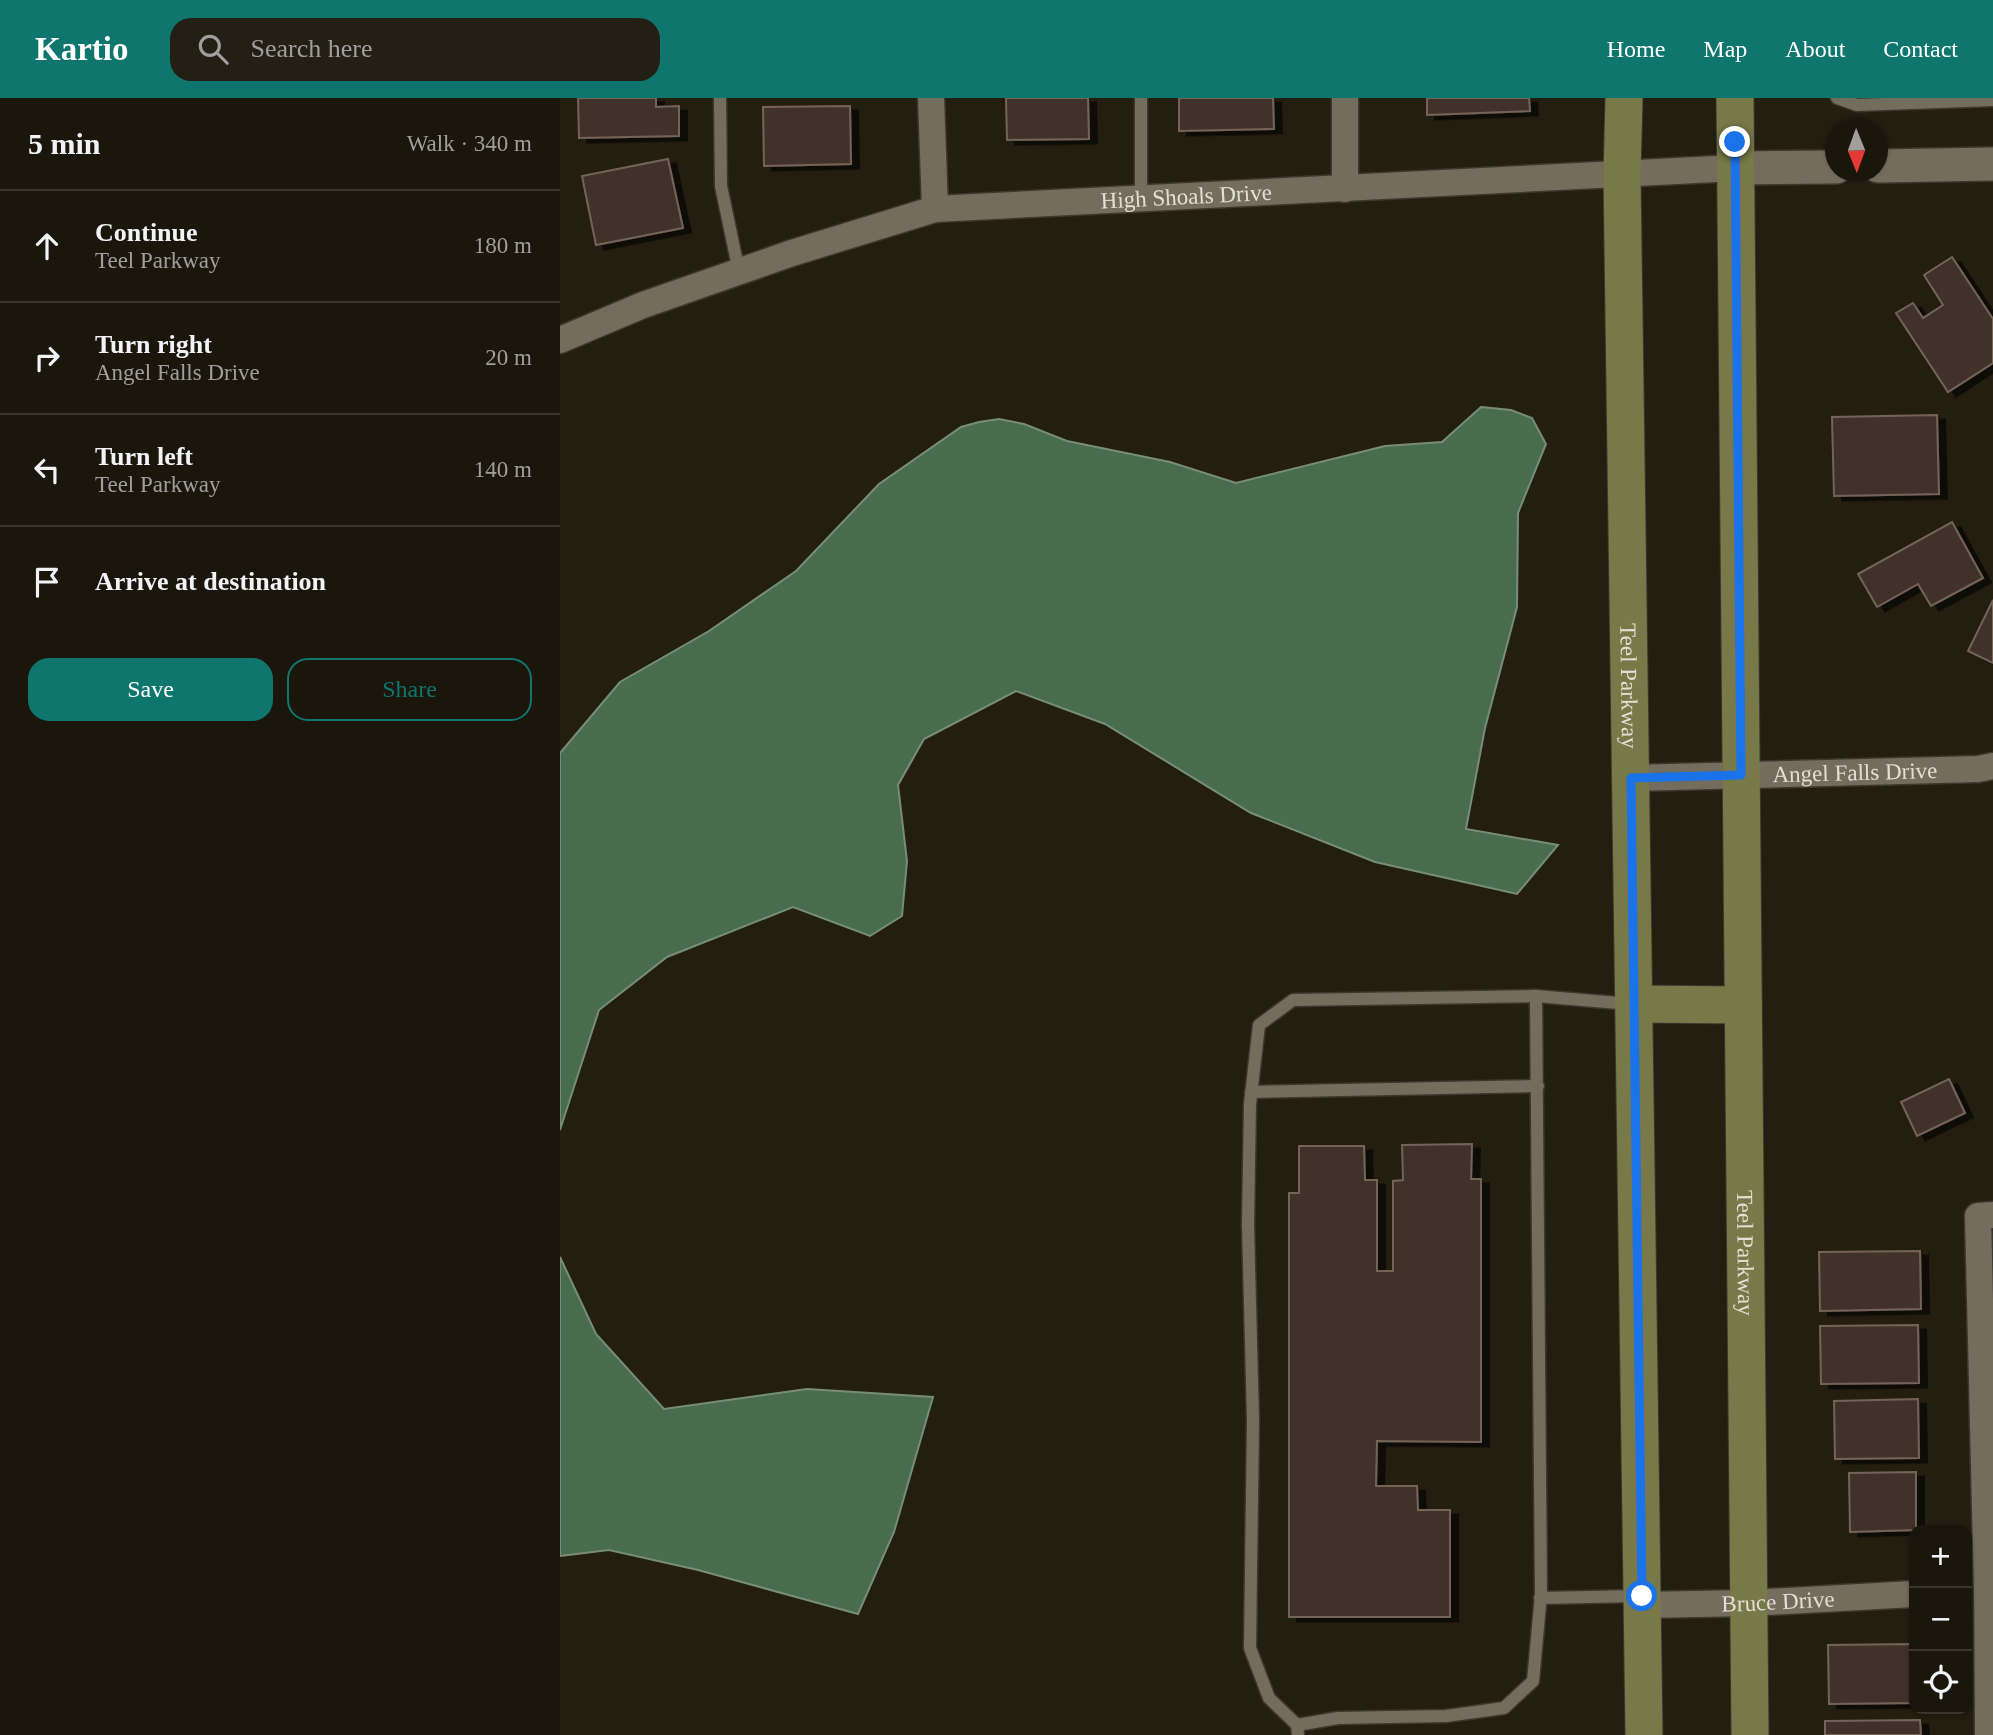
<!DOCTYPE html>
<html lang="en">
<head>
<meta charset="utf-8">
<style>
  :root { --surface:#1b160c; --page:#241f15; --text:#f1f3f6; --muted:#a09f9d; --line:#39352d; --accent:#0f766e }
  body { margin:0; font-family:Georgia,serif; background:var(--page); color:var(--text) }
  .controls { position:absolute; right:21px; bottom:21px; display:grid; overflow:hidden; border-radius:14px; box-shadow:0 2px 5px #0004 }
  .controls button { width:63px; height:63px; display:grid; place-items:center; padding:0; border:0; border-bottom:2px solid var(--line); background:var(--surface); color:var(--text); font:35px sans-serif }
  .compass { position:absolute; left:1265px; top:21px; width:63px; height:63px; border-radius:50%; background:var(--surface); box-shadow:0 2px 5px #0004; rotate:179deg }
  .stop { position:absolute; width:21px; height:21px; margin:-16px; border:5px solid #1a73e8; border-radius:50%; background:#fff }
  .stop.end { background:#1a73e8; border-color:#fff; box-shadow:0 2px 7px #0008 }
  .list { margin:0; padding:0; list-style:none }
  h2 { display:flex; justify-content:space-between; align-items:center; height:91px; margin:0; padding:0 28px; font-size:30px }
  h2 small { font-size:23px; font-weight:400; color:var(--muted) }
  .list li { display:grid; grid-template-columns:46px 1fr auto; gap:21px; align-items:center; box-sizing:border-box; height:112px; padding:0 28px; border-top:2px solid var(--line) }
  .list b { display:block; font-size:26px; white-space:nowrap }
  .list p { margin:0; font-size:23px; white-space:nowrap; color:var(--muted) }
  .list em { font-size:23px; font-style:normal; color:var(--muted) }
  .actions { display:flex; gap:14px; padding:21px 28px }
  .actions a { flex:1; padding:16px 0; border:2px solid var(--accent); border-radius:21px; text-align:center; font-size:24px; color:var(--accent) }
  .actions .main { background:var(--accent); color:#fff }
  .icon { flex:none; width:38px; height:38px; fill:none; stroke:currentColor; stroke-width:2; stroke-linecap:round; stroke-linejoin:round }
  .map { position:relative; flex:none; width:1433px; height:1637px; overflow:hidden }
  header { display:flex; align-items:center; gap:42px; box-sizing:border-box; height:98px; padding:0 35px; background:var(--accent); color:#fff }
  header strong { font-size:33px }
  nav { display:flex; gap:38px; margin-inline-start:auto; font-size:24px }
  .search { width:490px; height:63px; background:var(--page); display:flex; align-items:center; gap:18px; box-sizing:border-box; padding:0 24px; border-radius:21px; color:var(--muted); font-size:26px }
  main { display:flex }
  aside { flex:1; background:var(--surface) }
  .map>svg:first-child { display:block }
  .water { fill:#496c4e; stroke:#778e76; stroke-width:2 }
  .building { fill:#413329; stroke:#746359; stroke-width:2; filter:url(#shadow) }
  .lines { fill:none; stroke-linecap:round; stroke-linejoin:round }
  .service-casing { stroke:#3d372f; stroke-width:15 }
  .minor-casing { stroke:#3d372f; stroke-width:29 }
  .tertiary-casing { stroke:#3d372f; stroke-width:36 }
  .secondary-casing { stroke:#3d372f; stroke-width:39 }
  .service { stroke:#746c5c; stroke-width:12 }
  .minor { stroke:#746c5c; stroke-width:26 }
  .tertiary { stroke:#746c5c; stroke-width:33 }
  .secondary { stroke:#797848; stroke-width:37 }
  .route { stroke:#1a73e8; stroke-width:9 }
  .labels { text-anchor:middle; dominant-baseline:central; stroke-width:5; stroke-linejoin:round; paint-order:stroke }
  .street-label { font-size:23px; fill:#e3dfd5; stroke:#241e10 }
</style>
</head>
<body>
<header>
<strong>Kartio</strong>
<div class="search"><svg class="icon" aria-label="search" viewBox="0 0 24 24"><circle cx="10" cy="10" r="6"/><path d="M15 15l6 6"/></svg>Search here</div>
<nav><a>Home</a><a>Map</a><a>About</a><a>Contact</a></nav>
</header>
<main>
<aside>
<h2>5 min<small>Walk · 340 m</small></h2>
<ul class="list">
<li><svg class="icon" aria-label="ahead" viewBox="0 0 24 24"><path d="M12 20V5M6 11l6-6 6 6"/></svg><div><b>Continue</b><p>Teel Parkway</p></div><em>180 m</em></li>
<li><svg class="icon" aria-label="right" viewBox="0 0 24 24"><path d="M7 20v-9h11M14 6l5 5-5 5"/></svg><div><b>Turn right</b><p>Angel Falls Drive</p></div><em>20 m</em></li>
<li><svg class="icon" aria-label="left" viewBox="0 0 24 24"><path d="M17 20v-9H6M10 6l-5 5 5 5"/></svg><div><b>Turn left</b><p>Teel Parkway</p></div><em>140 m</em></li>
<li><svg class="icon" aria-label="arrive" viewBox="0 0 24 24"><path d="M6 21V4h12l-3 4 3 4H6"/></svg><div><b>Arrive at destination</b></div></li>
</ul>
<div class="actions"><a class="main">Save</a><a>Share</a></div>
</aside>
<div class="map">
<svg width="1433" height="1637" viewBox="0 0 1433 1637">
  <defs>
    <filter id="shadow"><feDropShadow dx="8" dy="4.5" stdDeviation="0" flood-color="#0009"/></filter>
  </defs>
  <rect width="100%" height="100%" fill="#241e10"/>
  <g class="water">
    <path d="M921,309L951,312L972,320L986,346L958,415L957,509L925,630L906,731L998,747L957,796L815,764L691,715L545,626L456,593L364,641L338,687L347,763L342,818L310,838L233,809L107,859L39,912L0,1032V655L60,584L149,533L236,473L319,386L401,329L419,324L439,321L464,326L507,343L610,364L676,385L825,348L882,344Z"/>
    <path d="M0,1159L36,1236L104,1311L247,1291L373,1299L334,1434L298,1516L138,1472L49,1452L0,1458Z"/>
  </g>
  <g class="building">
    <path d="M18,0H96V9L119,8V38L19,40Z"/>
    <path d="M446,0H528L529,41L447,42Z"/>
    <path d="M619,0H713L714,31L619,33Z"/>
    <path d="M867,0H969L970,13L867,17Z"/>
    <path d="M290,8L291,66L204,68L203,9Z"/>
    <path d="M108,61L123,130L36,147L22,78Z"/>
    <path d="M1392,159L1433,221V265L1388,294L1336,215L1353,205L1363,220L1383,207L1364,177Z"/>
    <path d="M1377,317L1379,396L1274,398L1272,319Z"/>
    <path d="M1392,424L1423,480L1371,508L1358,486L1317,509L1298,476Z"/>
    <path d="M1433,502V565L1408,553Z"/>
    <path d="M1389,981L1405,1015L1357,1038L1341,1004Z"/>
    <path d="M912,1046L911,1081H921V1344L817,1343L816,1388H857L858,1412H890V1519H729V1095H739V1048H804L805,1082H817V1173H833V1083L843,1082L842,1047Z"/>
    <path d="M1360,1153L1361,1211L1260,1213L1259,1154Z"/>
    <path d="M1358,1227L1359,1285L1261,1286L1260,1228Z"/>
    <path d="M1358,1301L1359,1360L1275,1361L1274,1303Z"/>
    <path d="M1356,1374V1432L1290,1434L1289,1375Z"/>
    <path d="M1354,1546V1605L1269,1606L1268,1547Z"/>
    <path d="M1360,1622L1361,1637H1265V1623Z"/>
  </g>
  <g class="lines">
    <defs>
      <g id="service">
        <path d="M160,0L161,88L179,174"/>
        <path d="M1277,0L1297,7L1433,2"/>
        <path d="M581,101V0"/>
        <path d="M691,994L978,988"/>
        <path d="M980,1500L1078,1498"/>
        <path d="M737,1627L778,1620L886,1618L944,1610L973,1583L981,1497L976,898"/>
        <path d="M738,1637L737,1627L709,1600L690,1550L693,1322L688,1127L690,1006L699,927L733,902L976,898L1070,906"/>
      </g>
      <g id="minor">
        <path d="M371,0L375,111"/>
        <path d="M785,91V0"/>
        <path id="s1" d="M0,242L83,207L232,155L375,111L1175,70"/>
        <path id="s2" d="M1071,680L1418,671L1433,668"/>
        <path id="s3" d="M1082,1507L1189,1505L1354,1496"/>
        <path d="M1428,1637L1427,1492L1418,1118L1433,1117"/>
      </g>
      <g id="tertiary">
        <path d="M1318,68L1433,66"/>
        <path d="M1175,70L1276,69"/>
      </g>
      <g id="secondary">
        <path id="s4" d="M1064,0L1062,77L1084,1637"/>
        <path id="s5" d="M1175,0L1190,1637"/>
        <path d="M1074,906L1183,907"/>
      </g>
    </defs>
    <use href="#service" class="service-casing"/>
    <use href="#minor" class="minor-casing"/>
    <use href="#tertiary" class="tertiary-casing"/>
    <use href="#secondary" class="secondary-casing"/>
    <use href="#service" class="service"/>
    <use href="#minor" class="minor"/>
    <use href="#tertiary" class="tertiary"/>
    <use href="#secondary" class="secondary"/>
  </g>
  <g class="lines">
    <path class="route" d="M1082,1498L1071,680L1181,677L1175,44"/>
  </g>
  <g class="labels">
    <g class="street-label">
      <text stroke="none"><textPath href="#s1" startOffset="649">High Shoals Drive</textPath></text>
      <text stroke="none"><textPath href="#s4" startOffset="588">Teel Parkway</textPath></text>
      <text stroke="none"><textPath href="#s2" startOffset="224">Angel Falls Drive</textPath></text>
      <text stroke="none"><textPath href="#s5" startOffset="1155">Teel Parkway</textPath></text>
      <text stroke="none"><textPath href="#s3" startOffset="136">Bruce Drive</textPath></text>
    </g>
  </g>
</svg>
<div class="controls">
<button>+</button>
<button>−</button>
<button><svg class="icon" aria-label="locate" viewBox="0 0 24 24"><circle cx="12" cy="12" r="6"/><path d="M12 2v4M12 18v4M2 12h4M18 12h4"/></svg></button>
</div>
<svg class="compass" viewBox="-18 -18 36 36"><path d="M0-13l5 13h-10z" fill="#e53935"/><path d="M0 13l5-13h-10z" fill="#a09f9d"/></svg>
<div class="stop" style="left:1082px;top:1498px"></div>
<div class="stop end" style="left:1175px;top:44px"></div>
</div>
</main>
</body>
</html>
